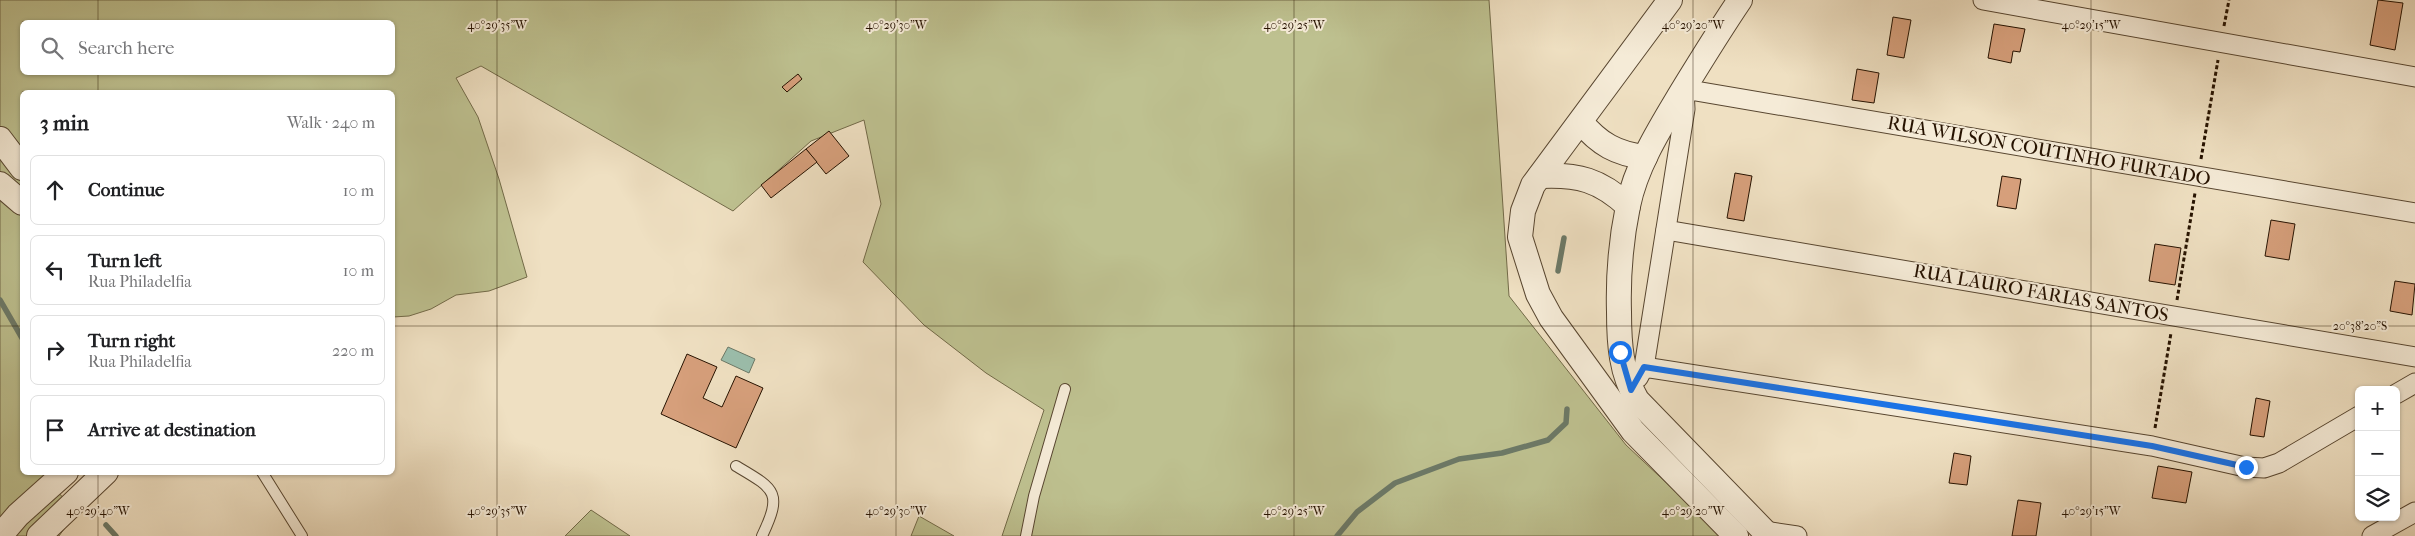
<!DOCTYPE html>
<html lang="en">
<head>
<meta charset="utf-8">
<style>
  :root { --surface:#fff; --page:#f6f6f6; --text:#202124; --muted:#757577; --line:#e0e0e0 }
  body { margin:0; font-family:"IM FELL French Canon",serif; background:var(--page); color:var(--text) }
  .controls { position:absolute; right:15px; bottom:15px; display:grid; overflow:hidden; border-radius:8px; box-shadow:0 1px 4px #0004 }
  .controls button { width:45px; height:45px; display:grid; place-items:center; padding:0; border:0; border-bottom:1px solid var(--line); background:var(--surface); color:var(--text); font:25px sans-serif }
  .stop { position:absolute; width:15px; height:15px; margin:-11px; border:4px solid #1a73e8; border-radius:50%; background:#fff }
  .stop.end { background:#1a73e8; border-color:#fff; box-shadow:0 1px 5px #0008 }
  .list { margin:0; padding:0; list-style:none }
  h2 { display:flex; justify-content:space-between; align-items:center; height:65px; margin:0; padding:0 20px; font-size:21px }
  h2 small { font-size:16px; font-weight:400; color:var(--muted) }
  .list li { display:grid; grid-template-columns:32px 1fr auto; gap:15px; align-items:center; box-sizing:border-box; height:70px; margin:0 10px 10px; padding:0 10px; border:1px solid var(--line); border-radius:8px }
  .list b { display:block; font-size:19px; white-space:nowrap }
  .list p { margin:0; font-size:16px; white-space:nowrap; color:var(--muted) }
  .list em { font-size:16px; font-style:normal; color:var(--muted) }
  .icon { flex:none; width:28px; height:28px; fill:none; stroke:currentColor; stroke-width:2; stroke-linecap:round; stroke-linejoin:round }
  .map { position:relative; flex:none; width:2415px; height:536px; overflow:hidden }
  .search { position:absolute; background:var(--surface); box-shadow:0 1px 4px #0004; left:20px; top:20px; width:375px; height:55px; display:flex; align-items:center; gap:12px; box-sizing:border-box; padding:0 18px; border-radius:8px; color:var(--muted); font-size:19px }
  .panel { position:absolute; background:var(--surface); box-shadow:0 1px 4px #0004; left:20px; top:90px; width:375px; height:385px; border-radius:8px }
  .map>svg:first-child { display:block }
  .green { fill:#bec190; stroke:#726a48; fill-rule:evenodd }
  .water { fill:#9bbeac; stroke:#6c7967 }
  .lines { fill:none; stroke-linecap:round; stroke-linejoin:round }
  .stream { stroke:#6c7967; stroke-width:5.5 }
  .building { fill:#d69f7b; stroke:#261200 }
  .service-casing { stroke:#584630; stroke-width:12 }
  .minor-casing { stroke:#584630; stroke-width:21 }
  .tertiary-casing { stroke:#584630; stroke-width:26 }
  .path { stroke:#261200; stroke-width:3; stroke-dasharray:4 2.5; stroke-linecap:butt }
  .service { stroke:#f5ebd7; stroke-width:10 }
  .minor { stroke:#f5ebd7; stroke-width:19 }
  .tertiary { stroke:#f5ebd7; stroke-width:24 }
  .route { stroke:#1a73e8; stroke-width:6 }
  .ticks { fill:none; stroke:#261200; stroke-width:1; stroke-opacity:0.45 }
  .labels { text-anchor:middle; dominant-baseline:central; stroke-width:4; stroke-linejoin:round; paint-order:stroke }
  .street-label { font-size:19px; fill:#261200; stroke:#f5ebd7 }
  .ticks-label { font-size:12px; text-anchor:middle; fill:#261200; stroke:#f5ebd7; stroke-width:4; stroke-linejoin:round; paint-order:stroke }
</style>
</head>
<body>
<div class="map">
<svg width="2415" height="536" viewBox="0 0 2415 536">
  <rect width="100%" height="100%" fill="#efe0c2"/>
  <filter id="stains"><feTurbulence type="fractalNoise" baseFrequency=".004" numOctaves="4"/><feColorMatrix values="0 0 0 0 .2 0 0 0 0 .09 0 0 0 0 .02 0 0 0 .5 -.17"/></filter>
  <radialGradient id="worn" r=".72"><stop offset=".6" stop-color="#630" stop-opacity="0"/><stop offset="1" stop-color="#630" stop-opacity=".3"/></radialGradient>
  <g class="green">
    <path d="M0,0H1489L1509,296L1626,445L1723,536H1002L1044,410L986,373L924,325L863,262L881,204L864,120L811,141L733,211L481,66L456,78L478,117L499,179L527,277L489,291L456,295L431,309L409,316L393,317L392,92H22V472L50,473L57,491L76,512L59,536H0ZM22,22H392V72H22Z"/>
    <path d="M591,510L630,536H565Z"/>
    <path d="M919,516L954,536H911Z"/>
  </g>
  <path class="water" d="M728,347L755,359L749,373L721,360Z"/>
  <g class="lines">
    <g class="stream">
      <path d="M1558,271L1564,238"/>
      <path d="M0,300L22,338"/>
      <path d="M106,525L116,536"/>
      <path d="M1337,536L1357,512L1395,483L1459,459L1502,453L1548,440L1566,423L1567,409"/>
    </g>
  </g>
  <g class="building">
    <path d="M2378,0L2403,3L2395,50L2370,45Z"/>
    <path d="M1893,17L1911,20L1904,58L1887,55Z"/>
    <path d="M1994,24L2025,29L2020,52L2013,51L2011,63L1988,58Z"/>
    <path d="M1857,69L1879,73L1874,103L1852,100Z"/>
    <path d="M798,74L802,79L787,92L782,87Z"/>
    <path d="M829,131L849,156L826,174L806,149Z"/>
    <path d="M806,149L817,162L771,198L761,185Z"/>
    <path d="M1735,173L1752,176L1744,221L1727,218Z"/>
    <path d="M2002,176L2021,179L2016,209L1997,206Z"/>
    <path d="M2271,220L2295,224L2289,260L2265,256Z"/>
    <path d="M2155,244L2181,248L2175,285L2149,281Z"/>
    <path d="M2395,281L2415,284L2412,315L2390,311Z"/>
    <path d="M687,354L717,367L703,398L722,407L736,376L763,388L736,448L661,414Z"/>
    <path d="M2256,398L2270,401L2264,437L2250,435Z"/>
    <path d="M1954,453L1971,456L1967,485L1949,483Z"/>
    <path d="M2158,466L2192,472L2186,503L2152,498Z"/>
    <path d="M2018,500L2041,503L2036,536H2012Z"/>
  </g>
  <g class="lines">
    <defs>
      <g id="service">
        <path d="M736,466C775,489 783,492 762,536"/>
        <path d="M262,472L302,536"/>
        <path d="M1026,536L1034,496L1065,389"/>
      </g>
      <g id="minor">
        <path d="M1983,0L2415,77"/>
        <path d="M1666,230L2415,357"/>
        <path d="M1644,367L1685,109L1684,89L2415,213"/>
        <path d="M1638,378L1644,367L2152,446L2245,467L2264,468L2279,463L2359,416"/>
        <path d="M2396,394L2415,383"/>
        <path d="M1764,531L1797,536"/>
        <path d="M2372,536L2415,512"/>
      </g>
      <g id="tertiary">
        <path d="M1670,0L1533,185L1523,211L1520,237L1538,294L1551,318L1633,431L1736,536"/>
        <path d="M1740,0C1719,31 1700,62 1681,93C1660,128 1636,166 1628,206C1621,240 1618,278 1619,312C1619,344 1621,373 1637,400L1769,536"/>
        <path d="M1581,122C1599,144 1617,154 1645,157"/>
        <path d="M0,139L22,168"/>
        <path d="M1540,176C1578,174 1600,180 1628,206"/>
        <path d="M0,184L22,203"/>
        <path d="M0,536L18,515L66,472"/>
        <path d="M39,536L106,472"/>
      </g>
    </defs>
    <use href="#service" class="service-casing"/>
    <use href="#minor" class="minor-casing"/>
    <use href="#tertiary" class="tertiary-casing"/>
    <g class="path">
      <path d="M2224,26L2229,0"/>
      <path d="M2201,159L2218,60"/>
      <path d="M2177,300L2195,193"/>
      <path d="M2155,428L2171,333"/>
    </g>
    <use href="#service" class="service"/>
    <use href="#minor" class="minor"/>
    <use href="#tertiary" class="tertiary"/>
  </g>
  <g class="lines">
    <path class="route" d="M1620,352L1631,390L1644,367L2152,446L2246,467"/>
  </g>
  <path class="ticks" d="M98,0V22M497,0V536M896,0V536M1294,0V536M1693,0V536M2091,0V536M98,72V92M0,326H22M392,326H2415M98,472V536"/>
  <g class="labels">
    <g class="street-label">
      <text transform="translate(2049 151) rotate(10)">RUA WILSON COUTINHO FURTADO</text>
      <text transform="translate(2041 293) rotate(10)">RUA LAURO FARIAS SANTOS</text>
    </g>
  </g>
  <g class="ticks-label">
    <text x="497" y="29">40°29'35"W</text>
    <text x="896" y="29">40°29'30"W</text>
    <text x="1294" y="29">40°29'25"W</text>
    <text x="1693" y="29">40°29'20"W</text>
    <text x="2091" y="29">40°29'15"W</text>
    <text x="2360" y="330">20°38'20"S</text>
    <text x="98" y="515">40°29'40"W</text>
    <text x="497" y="515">40°29'35"W</text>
    <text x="896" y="515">40°29'30"W</text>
    <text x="1294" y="515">40°29'25"W</text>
    <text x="1693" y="515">40°29'20"W</text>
    <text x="2091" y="515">40°29'15"W</text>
  </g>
  <rect width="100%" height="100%" filter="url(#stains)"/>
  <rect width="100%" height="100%" fill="url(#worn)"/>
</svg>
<div class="controls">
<button>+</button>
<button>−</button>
<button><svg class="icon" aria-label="layers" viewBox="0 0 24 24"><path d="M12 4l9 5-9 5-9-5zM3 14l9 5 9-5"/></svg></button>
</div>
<div class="stop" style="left:1620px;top:352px"></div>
<div class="stop end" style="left:2246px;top:467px"></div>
<div class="search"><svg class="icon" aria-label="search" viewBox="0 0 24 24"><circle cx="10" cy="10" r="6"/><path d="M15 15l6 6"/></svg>Search here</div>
<section class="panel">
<h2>3 min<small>Walk · 240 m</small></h2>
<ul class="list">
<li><svg class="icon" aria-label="ahead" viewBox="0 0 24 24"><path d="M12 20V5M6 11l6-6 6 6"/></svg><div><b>Continue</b></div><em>10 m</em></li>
<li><svg class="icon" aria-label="left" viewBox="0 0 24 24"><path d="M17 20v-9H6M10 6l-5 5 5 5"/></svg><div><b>Turn left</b><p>Rua Philadelfia</p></div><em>10 m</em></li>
<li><svg class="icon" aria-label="right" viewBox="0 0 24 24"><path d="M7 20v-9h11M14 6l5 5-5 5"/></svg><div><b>Turn right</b><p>Rua Philadelfia</p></div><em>220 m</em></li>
<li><svg class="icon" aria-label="arrive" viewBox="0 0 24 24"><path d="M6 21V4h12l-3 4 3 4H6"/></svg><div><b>Arrive at destination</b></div></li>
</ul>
</section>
</div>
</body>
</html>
